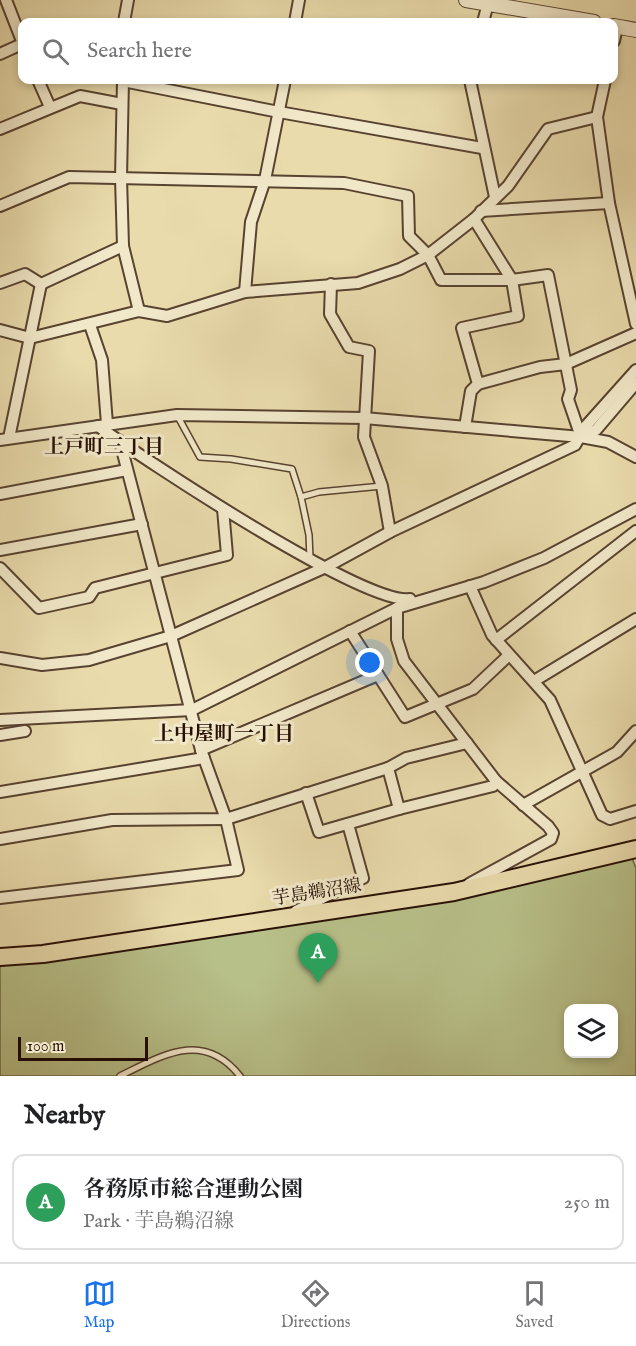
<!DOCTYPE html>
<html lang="en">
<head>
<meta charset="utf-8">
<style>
  :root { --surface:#fff; --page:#f2f2f2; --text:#202124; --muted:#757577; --line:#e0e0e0; --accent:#1a73e8 }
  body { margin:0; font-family:"IM FELL English","Noto Serif JP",serif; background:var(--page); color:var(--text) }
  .controls { position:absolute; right:18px; bottom:18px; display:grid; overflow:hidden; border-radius:12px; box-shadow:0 3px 9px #0003 }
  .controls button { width:54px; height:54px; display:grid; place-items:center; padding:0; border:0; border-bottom:2px solid var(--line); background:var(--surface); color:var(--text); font:30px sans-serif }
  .scale { position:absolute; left:18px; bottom:15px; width:130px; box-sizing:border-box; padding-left:6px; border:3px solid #281006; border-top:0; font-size:16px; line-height:21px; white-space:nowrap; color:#281006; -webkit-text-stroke:4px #f1e8c9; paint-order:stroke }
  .you { position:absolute; left:370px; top:663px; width:21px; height:21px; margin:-15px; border:4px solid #fff; border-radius:50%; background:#1a73e8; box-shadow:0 0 0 9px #1a73e833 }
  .badge { display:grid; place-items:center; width:39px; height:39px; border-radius:50%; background:var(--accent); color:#fff; font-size:20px; font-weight:700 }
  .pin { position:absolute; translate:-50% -50px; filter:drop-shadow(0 2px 3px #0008) }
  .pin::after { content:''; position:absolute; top:32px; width:21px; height:18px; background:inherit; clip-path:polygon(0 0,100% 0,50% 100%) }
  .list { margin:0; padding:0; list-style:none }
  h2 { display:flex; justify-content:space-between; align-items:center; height:78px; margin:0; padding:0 24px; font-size:26px }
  h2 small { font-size:20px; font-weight:400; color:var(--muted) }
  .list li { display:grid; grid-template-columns:39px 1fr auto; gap:18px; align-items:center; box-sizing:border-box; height:96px; margin:0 12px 12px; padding:0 12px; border:2px solid var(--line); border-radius:12px }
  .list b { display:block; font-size:22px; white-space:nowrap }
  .list p { margin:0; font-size:20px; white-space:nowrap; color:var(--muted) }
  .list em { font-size:20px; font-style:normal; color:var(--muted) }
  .icon { flex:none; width:33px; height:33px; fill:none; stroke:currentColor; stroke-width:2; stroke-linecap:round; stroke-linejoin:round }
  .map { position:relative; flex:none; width:636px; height:1076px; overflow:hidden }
  .search { position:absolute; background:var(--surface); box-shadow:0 3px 9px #0003; left:18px; right:18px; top:18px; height:66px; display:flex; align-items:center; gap:15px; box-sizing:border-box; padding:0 21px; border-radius:12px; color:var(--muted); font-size:22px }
  .sheet { height:186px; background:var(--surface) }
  nav { display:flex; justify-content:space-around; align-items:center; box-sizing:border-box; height:84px; border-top:2px solid var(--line); background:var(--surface); font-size:16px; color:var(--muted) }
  nav a { display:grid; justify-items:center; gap:3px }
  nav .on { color:var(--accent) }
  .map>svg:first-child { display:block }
  .green { fill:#b8c089; stroke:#706848; stroke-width:1.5; fill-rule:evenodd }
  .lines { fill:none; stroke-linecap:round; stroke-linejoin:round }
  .service-casing { stroke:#584330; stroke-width:8 }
  .minor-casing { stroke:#584330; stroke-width:14 }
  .tertiary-casing { stroke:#584330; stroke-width:16 }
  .primary-casing { stroke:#281006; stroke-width:20 }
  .service { stroke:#f1e8c9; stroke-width:5 }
  .minor { stroke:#f1e8c9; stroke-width:10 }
  .tertiary { stroke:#f1e8c9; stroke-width:14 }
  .primary { stroke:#e9dbac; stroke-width:16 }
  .labels { text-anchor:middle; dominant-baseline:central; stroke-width:6; stroke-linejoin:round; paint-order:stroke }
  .street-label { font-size:18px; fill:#281006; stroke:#f1e8c9 }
  .neighbourhood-label { font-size:20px; font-weight:bold; fill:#281006; stroke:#f1e8c9 }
</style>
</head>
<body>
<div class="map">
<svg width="636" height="1076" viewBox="0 0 636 1076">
  <rect width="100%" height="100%" fill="#e9dbac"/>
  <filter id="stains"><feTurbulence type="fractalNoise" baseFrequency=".00333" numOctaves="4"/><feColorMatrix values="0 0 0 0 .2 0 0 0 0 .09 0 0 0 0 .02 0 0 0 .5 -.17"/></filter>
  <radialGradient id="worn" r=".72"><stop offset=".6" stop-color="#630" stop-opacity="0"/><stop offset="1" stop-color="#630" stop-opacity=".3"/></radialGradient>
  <path class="green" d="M629,851L636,868V1076H0V957L454,892ZM568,1008H614V1054H568Z"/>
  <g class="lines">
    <defs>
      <g id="service">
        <path d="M177,415L200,457L231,459L292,469L301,497L319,492L382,486"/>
        <path d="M301,497L309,535L310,558"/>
        <path d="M120,1076C163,1055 203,1030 240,1076"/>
      </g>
      <g id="minor">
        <path d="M6,0L22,41"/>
        <path d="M124,22L128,0"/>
        <path d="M295,22L299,0"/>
        <path d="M483,22L489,0"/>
        <path d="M614,41L617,27"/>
        <path d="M0,54L22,44"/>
        <path d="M38,80L50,107"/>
        <path d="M123,80L121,178L123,246L139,311"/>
        <path d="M470,80L495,197"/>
        <path d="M605,80L597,117L609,203L636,324"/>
        <path d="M123,81L279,112L482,148"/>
        <path d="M0,129L80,96L122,104"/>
        <path d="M0,206L69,177L344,183L408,196L409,236L428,255L441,280H512L518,316L462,328L478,384L471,391L465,427"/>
        <path d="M481,211L609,203"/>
        <path d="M474,219L512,280L548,275L571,390L568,399L581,437"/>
        <path d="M0,283L25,274L41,284"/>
        <path d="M41,284L123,246"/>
        <path d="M331,284L330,314L349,347L369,351L364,437L382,486L390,532"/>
        <path d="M245,292L251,222L265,180L285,80"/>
        <path d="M90,325L102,360L107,424"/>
        <path d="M0,330L30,338L139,311L167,316L245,292L358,283L400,269L428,255L474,219L508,186L548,129L597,117"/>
        <path d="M478,384L540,367L566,364L636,333"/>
        <path d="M98,426C145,460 364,605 410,599"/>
        <path d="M581,437L596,430L636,383"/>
        <path d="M9,438L41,284"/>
        <path d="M0,440L177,415L364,418L581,437L608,442L636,457"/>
        <path d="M0,494L127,470"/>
        <path d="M0,550L142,524"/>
        <path d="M0,568L39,608L89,597L95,588L227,555L223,509"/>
        <path d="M470,586L492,635L550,700L602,815L610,819L636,811"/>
        <path d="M397,608V639L404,661L496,781L548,826L553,833L551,839L469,884"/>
        <path d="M350,631L405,717L473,689L508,656"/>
        <path d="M496,640L636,531"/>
        <path d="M0,658L42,665L89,660L171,636L326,567L390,532L575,445L585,427L636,370"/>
        <path d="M534,681L636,619"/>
        <path d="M0,720L192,710L397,608L484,582L544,558L636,509"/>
        <path d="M0,735L25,731"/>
        <path d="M201,750L378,675"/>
        <path d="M388,768L399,809L493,786L496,781"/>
        <path d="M0,792L204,758"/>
        <path d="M306,793L319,832L399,809"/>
        <path d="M523,805L617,752L636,731"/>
        <path d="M0,839L112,820L226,819L388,768L406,758L467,743"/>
        <path d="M0,898L238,870L226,819L201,750L120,442"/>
        <path d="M295,914L296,911L363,878L348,824"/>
      </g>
      <g id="tertiary">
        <path d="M466,0L594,22"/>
        <path d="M614,26L636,30"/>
      </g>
      <path id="primary" d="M0,957L43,954L454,892L636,849"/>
    </defs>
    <use href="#service" class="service-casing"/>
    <use href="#minor" class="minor-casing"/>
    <use href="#tertiary" class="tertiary-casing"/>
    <use href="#primary" class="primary-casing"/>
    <use href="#service" class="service"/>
    <use href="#minor" class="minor"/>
    <use href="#tertiary" class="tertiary"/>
    <use href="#primary" class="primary"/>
  </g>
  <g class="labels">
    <g class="street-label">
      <text transform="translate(317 893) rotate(-9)">芋島鵜沼線</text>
    </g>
    <g class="neighbourhood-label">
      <text x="104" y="447">上戸町三丁目</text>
      <text x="224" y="734">上中屋町一丁目</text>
    </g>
  </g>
  <rect width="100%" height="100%" filter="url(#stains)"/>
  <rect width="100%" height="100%" fill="url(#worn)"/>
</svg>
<div class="controls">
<button><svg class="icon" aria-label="layers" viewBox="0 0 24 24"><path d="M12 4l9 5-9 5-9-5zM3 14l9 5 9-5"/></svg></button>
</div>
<div class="scale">100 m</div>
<div class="you"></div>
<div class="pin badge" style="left:318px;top:983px;background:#2e9e5b">A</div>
<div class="search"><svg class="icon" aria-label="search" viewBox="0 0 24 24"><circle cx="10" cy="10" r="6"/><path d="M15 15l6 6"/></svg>Search here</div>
</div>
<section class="sheet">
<h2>Nearby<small></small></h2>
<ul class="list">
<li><span class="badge" style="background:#2e9e5b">A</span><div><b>各務原市総合運動公園</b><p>Park · 芋島鵜沼線</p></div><em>250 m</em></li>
</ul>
</section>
<nav>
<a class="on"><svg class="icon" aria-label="map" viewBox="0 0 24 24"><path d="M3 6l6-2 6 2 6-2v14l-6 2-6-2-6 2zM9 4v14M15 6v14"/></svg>Map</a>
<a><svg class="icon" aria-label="directions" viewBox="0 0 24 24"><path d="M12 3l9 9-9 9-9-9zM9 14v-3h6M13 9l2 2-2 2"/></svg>Directions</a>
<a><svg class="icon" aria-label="saved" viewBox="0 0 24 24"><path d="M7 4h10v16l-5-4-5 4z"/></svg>Saved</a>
</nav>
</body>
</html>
